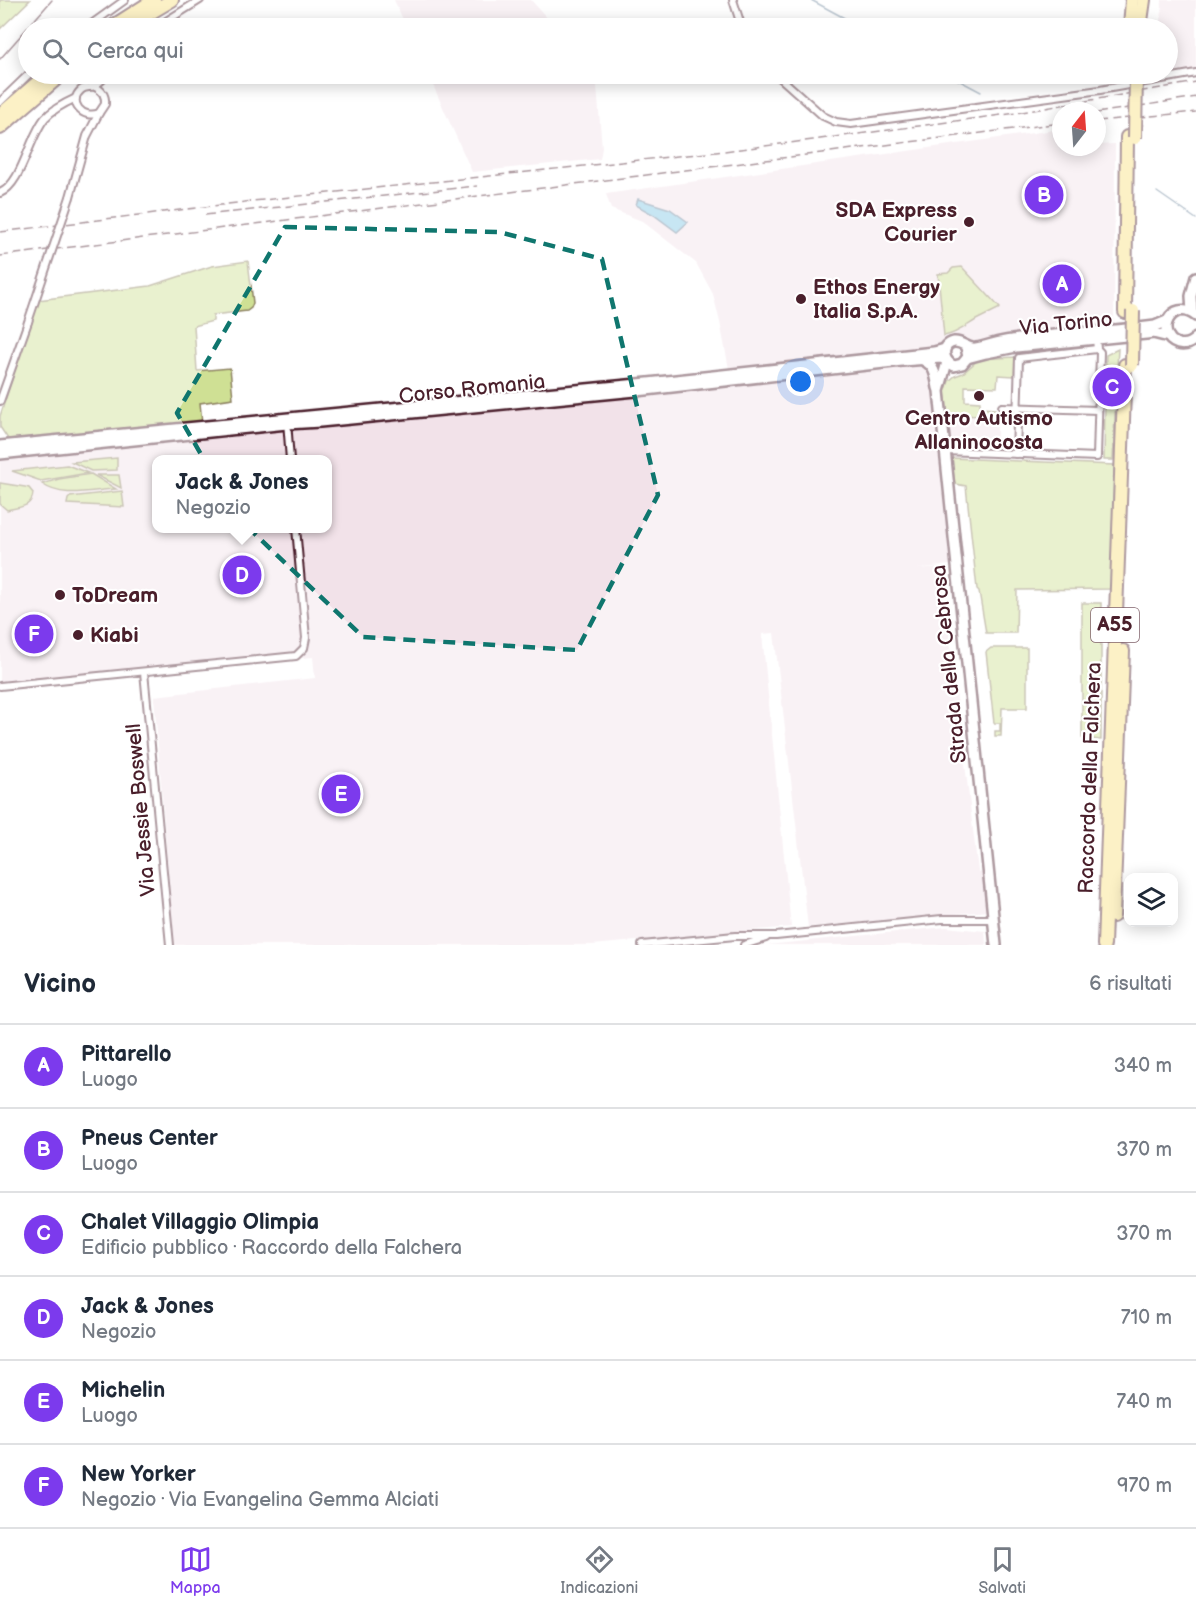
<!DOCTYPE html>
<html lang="it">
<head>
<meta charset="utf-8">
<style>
  :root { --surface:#fff; --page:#f6f6f7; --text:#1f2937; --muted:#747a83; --line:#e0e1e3; --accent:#7c3aed }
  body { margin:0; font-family:"Balsamiq Sans",sans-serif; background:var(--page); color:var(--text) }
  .controls { position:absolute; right:18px; bottom:18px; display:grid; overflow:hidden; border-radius:12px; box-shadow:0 3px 15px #0003 }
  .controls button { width:54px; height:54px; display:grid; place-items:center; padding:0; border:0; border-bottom:2px solid var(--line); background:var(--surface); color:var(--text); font:30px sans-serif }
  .compass { position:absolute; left:1052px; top:102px; width:54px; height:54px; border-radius:50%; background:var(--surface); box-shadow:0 3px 15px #0003; rotate:17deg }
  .you { position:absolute; left:801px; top:382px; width:21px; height:21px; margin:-15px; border:4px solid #fff; border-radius:50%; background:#1a73e8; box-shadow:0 0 0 9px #1a73e833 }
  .badge { display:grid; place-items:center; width:39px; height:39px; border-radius:50%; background:var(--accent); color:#fff; font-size:20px; font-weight:700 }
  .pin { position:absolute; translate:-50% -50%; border:3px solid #fff; box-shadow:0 2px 6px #0006 }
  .popup { position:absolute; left:152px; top:455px; width:180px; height:78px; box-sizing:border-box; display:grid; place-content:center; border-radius:12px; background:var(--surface); filter:drop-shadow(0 2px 4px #0005); font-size:20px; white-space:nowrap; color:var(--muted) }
  .popup b { font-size:22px; color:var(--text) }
  .popup::after { content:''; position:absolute; left:50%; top:100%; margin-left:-12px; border:12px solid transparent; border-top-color:var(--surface) }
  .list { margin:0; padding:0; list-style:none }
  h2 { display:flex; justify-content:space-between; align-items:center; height:78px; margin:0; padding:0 24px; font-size:26px }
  h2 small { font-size:20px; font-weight:400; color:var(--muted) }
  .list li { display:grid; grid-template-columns:39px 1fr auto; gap:18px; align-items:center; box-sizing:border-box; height:84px; padding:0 24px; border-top:2px solid var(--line) }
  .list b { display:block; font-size:22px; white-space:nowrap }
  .list p { margin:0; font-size:20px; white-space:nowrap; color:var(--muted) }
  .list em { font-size:20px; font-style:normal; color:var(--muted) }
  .icon { flex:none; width:33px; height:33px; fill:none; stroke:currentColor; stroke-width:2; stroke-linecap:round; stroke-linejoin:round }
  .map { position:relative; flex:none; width:1196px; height:945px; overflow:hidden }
  .search { position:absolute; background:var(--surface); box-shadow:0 3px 15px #0003; left:18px; right:18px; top:18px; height:66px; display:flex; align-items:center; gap:15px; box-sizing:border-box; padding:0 21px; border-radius:33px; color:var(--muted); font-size:22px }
  .sheet { height:582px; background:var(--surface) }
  nav { display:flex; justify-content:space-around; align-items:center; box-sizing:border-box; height:84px; border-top:2px solid var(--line); background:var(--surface); font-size:16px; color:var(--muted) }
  nav a { display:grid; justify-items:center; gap:3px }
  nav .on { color:var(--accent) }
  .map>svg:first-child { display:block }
  .built { fill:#f2e2e9; fill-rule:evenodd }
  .green { fill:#cfe094; stroke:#8c8060; stroke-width:1.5 }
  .water { fill:#83c7e4; stroke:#6c849a; stroke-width:1.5 }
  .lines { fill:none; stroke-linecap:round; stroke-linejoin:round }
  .stream { stroke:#6c849a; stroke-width:1.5 }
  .minor-casing { stroke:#4a1f2b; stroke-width:10 }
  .secondary-casing { stroke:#4a1f2b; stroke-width:14 }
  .motorway-casing { stroke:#4a1f2b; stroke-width:16 }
  .minor { stroke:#fff; stroke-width:6 }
  .secondary { stroke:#fff; stroke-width:9 }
  .motorway { stroke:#f9e181; stroke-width:12 }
  .tram { stroke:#4a1f2b; stroke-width:1.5 }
  .rail { stroke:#4a1f2b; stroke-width:1.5; stroke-dasharray:9 4.5; stroke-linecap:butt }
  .minor-bridge-casing { stroke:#4a1f2b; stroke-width:10; stroke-linecap:butt }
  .motorway-bridge-casing { stroke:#4a1f2b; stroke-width:16; stroke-linecap:butt }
  .minor-bridge { stroke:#fff; stroke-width:6 }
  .motorway-bridge { stroke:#f9e181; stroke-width:12 }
  .marked { fill:none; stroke:#0f766e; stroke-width:4.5; stroke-dasharray:12 8; stroke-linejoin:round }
  .poi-dot { fill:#4a1f2b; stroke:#fff; stroke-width:2 }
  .labels { text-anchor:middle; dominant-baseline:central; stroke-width:4.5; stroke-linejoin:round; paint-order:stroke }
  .shield { fill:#fff; stroke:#80626b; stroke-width:1.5 }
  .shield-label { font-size:20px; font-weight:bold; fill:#4a1f2b }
  .poi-label { font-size:21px; font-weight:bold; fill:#4a1f2b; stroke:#fff; text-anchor:start }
  .street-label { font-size:21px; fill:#4a1f2b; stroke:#fff }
</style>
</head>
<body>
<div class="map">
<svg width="1196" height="945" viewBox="0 0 1196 945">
  <rect width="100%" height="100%" fill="#fff"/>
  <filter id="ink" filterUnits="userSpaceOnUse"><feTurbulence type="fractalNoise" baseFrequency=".0167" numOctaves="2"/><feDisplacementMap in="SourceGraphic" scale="12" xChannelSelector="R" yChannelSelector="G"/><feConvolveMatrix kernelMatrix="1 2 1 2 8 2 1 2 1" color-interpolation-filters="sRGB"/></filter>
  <g filter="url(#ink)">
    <g class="built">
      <path d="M394,0H531L556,28H407Z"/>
      <path d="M1162,0H1196V69L1158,76V74H1168V28H1161Z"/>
      <path d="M428,74H596L602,148L600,159L472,172Z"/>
      <path d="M1061,129V147L1066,148L1097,147V145L1115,144L1114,322L909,350L729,369L720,322L713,294L696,263L642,221L611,209L606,194Z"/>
      <path d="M921,359L932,365L957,564L917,569L941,567L978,871L983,874L988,911L808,927L774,633L762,634L791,927L592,945H174L154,696L315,678L313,657L0,686V454ZM156,460H328V528H156Z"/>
      <path d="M948,415L997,417V449L950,448Z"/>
      <path d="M946,927L985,931L986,945H767Z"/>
    </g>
    <g class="green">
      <path d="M0,0H30L0,29Z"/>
      <path d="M248,261L253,303L251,308L247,311L213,315V321L194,326L197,371L230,368L233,398L200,403L202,423L8,439L0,427V416L38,300L150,286L212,266Z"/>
      <path d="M962,267L1000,308C992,312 984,316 976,320C966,326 956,334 944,336L938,274L948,273L953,268Z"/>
      <path d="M1118,349L1116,384H1108V391H1116L1113,460H1104L1106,355Z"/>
      <path d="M1015,357L1014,376L998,375L997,387L965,386V401L980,402V408L995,409V416L948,415L945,392L949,381L955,376L963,373L979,359Z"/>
      <path d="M117,458V470L91,471L72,462Z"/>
      <path d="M951,458L1114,465L1111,589L1017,590L1016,633H986L979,591L977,589L966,486L955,484Z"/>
      <path d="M67,465L88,473L41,481L12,471Z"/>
      <path d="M91,474L116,489C91,490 63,499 42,484L59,479Z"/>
      <path d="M96,475H119L121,488Z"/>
      <path d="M0,483L25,487L29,488L33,493C32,508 19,507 7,510L0,504Z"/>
      <path d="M122,491L124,507L67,504L68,499L70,497Z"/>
      <path d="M1082,603H1101V740L1082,738Z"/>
      <path d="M991,648H1027V708H1002L1001,736H995V731H1000V723H994L986,652Z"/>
    </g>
    <path class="water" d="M638,199L670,209L688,222L677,232L654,215L636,205Z"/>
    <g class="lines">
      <g class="stream">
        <path d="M811,0L863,28"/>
        <path d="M947,74L981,92"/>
        <path d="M1157,192L1196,219"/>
      </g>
      <defs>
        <g id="minor">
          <path d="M733,0L742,28"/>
          <path d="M86,28L125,0"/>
          <path d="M155,28L200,0"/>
          <path d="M776,74L823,116L836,122L851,124L1100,90L1196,73"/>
          <path d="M93,86C101,89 106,95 105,104L99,113C83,120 67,102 81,90C85,86 90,88 94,86C96,85 101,81 102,80"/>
          <path d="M0,102L29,74"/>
          <path d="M0,193C22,184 29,137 45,118C53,109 65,103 76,98"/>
          <path d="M70,197L87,136L99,113"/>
          <path d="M0,401L28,322"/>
          <path d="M1002,407L1098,410"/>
          <path d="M287,421L290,460"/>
          <path d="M945,451L1097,457L1100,352L1097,349L1096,339"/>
          <path d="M1016,454L1019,358L1097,349"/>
          <path d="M144,672L170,945"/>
          <path d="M0,686L296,656L304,648L306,638L296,528"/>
          <path d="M642,945L735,936H776L942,919H994"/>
          <path d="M744,945L766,938"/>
        </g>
        <g id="secondary">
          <path d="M1192,313L1191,296L1196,277"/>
          <path d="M1196,316C1171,296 1153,336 1178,344C1185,346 1191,343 1196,338"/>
          <path d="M966,347L968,357L962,364L954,366C943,361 940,345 954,342C963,341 967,350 976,348C988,346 999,341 1012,340C1059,333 1107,332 1155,326L1167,321"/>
          <path d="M967,358L986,353L1016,347L1146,334L1153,333L1169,337"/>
          <path d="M923,360C935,365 936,377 938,388"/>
          <path d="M947,362L939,391L996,945"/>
          <path d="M0,446L648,383L934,352L945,349"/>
          <path d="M0,454L287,424L320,422L646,390L902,361L941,358L946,360"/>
        </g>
        <g id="motorway">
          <path d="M110,28L154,0"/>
          <path d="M125,28L172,0"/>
          <path d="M1130,28L1132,0"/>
          <path d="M1140,28L1144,0"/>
          <path d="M0,115L47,74"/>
          <path d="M0,128L62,74"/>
          <path d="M1125,312L1127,137"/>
          <path d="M1113,916L1123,651"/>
          <path d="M1104,945L1125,365"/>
        </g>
      </defs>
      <use href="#minor" class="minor-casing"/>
      <use href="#secondary" class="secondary-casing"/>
      <use href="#motorway" class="motorway-casing"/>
      <use href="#minor" class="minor"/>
      <use href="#secondary" class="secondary"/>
      <use href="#motorway" class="motorway"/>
      <path class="tram" d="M0,59L52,0"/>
      <g class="rail">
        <path d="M1097,113L1196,97"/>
        <path d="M1097,121L1196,112"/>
        <path d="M205,215L477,186"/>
        <path d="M0,232L253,201L716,152L813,140L1016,113L1196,82"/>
        <path d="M0,256L1061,123"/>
      </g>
      <defs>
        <path id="minor-bridge" d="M28,322L70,197"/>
        <g id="motorway-bridge">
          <path d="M1135,138L1136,74"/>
          <path d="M1132,365L1133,311"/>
        </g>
      </defs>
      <use href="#minor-bridge" class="minor-bridge-casing"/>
      <use href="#motorway-bridge" class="motorway-bridge-casing"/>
      <use href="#minor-bridge" class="minor-bridge"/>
      <use href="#motorway-bridge" class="motorway-bridge"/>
    </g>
  </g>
  <path d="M0 0H1196V945H0ZM285,227L499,232L602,259L658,495L577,650L363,637L238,518L177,413Z" fill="#fff" fill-opacity=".55" fill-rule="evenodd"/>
  <path class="marked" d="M285,227L499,232L602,259L658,495L577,650L363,637L238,518L177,413Z"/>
  <g class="poi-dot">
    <circle cx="969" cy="222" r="6"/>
    <circle cx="801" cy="299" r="6"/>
    <circle cx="979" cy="396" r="6"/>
    <circle cx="60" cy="595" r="6"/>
    <circle cx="78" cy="635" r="6"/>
  </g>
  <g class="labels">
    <rect class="shield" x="1091" y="608" width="48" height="34" rx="4.5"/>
    <g class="shield-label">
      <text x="1115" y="625">A55</text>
    </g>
    <g class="poi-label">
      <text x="957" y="210" text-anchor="end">SDA Express<tspan x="957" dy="24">Courier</tspan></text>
      <text x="813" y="287">Ethos Energy<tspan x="813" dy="24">Italia S.p.A.</tspan></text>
      <text x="979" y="418" text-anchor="middle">Centro Autismo<tspan x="979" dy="24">Allaninocosta</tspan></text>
      <text x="72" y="595">ToDream</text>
      <text x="90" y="635">Kiabi</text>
    </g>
    <g class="street-label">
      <text transform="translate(1066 324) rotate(-6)">Via Torino</text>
      <text transform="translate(472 389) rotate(-6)">Corso Romania</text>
      <text transform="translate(949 664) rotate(-96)">Strada della Cebrosa</text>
      <text transform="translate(1090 778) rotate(-88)">Raccordo della Falchera</text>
      <text transform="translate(141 810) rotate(-95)">Via Jessie Boswell</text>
    </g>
  </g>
</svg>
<div class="controls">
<button><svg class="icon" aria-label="layers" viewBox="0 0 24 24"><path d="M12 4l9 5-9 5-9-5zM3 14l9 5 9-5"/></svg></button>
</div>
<svg class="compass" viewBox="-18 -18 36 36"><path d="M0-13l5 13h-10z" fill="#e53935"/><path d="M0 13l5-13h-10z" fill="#747a83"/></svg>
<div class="you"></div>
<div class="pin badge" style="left:1062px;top:284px">A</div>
<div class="pin badge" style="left:1044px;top:195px">B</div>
<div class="pin badge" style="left:1112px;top:387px">C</div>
<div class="pin badge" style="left:242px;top:575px">D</div>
<div class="popup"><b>Jack &amp; Jones</b>Negozio</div>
<div class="pin badge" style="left:341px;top:794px">E</div>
<div class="pin badge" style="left:34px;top:634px">F</div>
<div class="search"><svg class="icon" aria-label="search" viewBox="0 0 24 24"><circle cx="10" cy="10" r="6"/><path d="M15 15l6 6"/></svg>Cerca qui</div>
</div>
<section class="sheet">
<h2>Vicino<small>6 risultati</small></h2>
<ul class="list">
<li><span class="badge">A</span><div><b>Pittarello</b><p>Luogo</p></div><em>340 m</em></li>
<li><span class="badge">B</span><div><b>Pneus Center</b><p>Luogo</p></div><em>370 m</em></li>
<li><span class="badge">C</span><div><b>Chalet Villaggio Olimpia</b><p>Edificio pubblico · Raccordo della Falchera</p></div><em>370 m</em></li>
<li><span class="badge">D</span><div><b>Jack &amp; Jones</b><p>Negozio</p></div><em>710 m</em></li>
<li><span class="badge">E</span><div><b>Michelin</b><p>Luogo</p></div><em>740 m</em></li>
<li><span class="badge">F</span><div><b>New Yorker</b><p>Negozio · Via Evangelina Gemma Alciati</p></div><em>970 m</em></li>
</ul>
</section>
<nav>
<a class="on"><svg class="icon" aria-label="map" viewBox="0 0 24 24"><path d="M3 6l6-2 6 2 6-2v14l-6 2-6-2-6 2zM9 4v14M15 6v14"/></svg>Mappa</a>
<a><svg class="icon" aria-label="directions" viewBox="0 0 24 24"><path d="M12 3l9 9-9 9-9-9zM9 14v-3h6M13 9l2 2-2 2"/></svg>Indicazioni</a>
<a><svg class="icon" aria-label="saved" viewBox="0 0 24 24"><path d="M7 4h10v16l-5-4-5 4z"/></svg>Salvati</a>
</nav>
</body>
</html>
